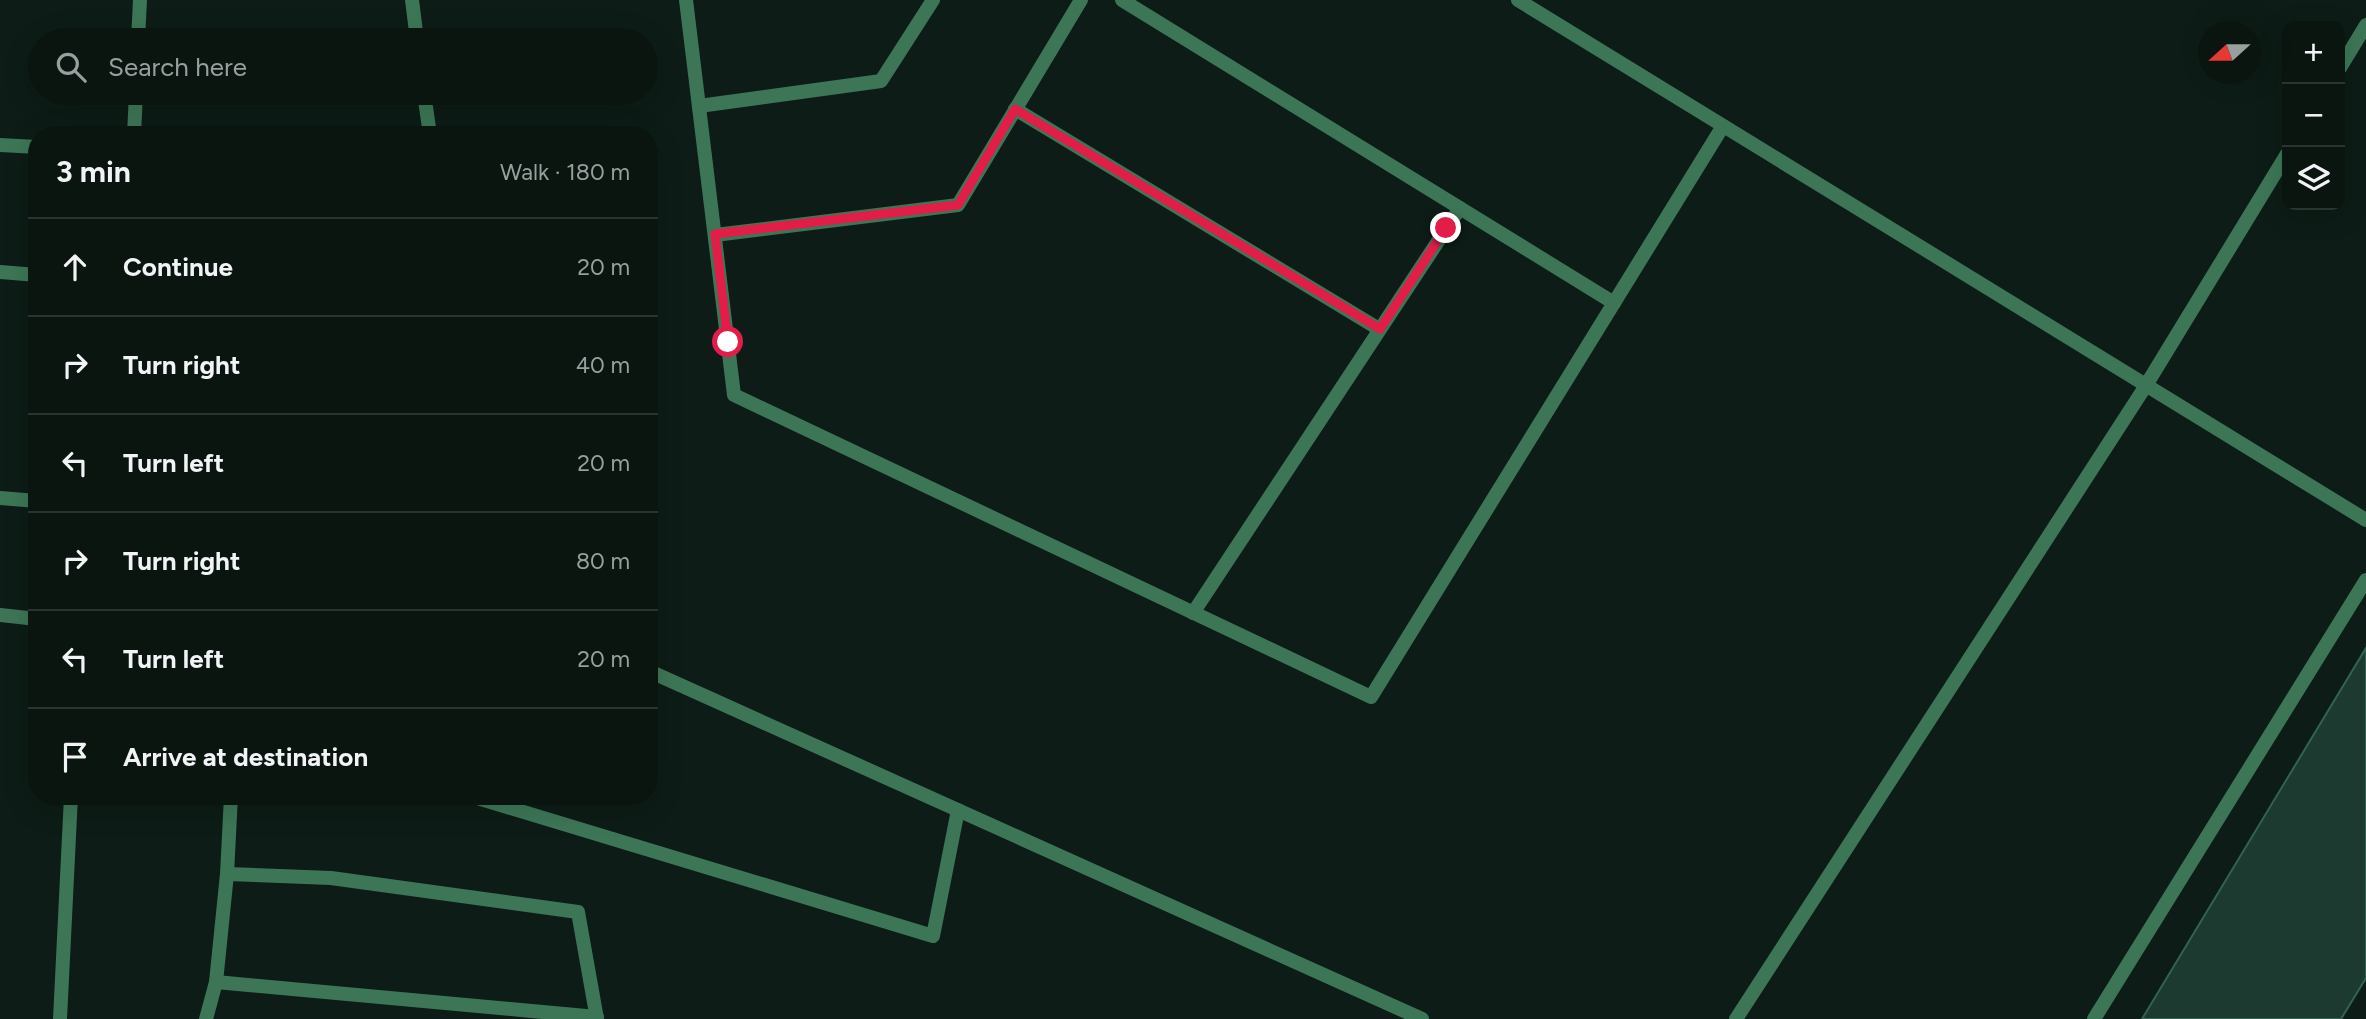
<!DOCTYPE html>
<html lang="en">
<head>
<meta charset="utf-8">
<style>
  :root { --surface:#0a1510; --page:#18221e; --text:#f1f3f6; --muted:#999f9f; --line:#2a3430 }
  body { margin:0; font-family:Figtree,sans-serif; background:var(--page); color:var(--text) }
  .controls { position:absolute; right:21px; top:21px; display:grid; overflow:hidden; border-radius:14px; box-shadow:0 7px 28px #0002 }
  .controls button { width:63px; height:63px; display:grid; place-items:center; padding:0; border:0; border-bottom:2px solid var(--line); background:var(--surface); color:var(--text); font:35px sans-serif }
  .compass { position:absolute; left:2198px; top:21px; width:63px; height:63px; border-radius:50%; background:var(--surface); box-shadow:0 7px 28px #0002; rotate:249deg }
  .stop { position:absolute; width:21px; height:21px; margin:-16px; border:5px solid #e11d48; border-radius:50%; background:#fff }
  .stop.end { background:#e11d48; border-color:#fff; box-shadow:0 2px 7px #0008 }
  .list { margin:0; padding:0; list-style:none }
  h2 { display:flex; justify-content:space-between; align-items:center; height:91px; margin:0; padding:0 28px; font-size:30px }
  h2 small { font-size:23px; font-weight:400; color:var(--muted) }
  .list li { display:grid; grid-template-columns:46px 1fr auto; gap:21px; align-items:center; box-sizing:border-box; height:98px; padding:0 28px; border-top:2px solid var(--line) }
  .list b { display:block; font-size:26px; white-space:nowrap }
  .list em { font-size:23px; font-style:normal; color:var(--muted) }
  .icon { flex:none; width:38px; height:38px; fill:none; stroke:currentColor; stroke-width:2; stroke-linecap:round; stroke-linejoin:round }
  .map { position:relative; flex:none; width:2366px; height:1019px; overflow:hidden }
  .search { position:absolute; background:var(--surface); box-shadow:0 7px 28px #0002; left:28px; top:28px; width:630px; height:77px; display:flex; align-items:center; gap:18px; box-sizing:border-box; padding:0 24px; border-radius:38px; color:var(--muted); font-size:26px }
  .panel { position:absolute; background:var(--surface); box-shadow:0 7px 28px #0002; left:28px; top:126px; width:630px; height:679px; border-radius:28px }
  .map>svg:first-child { display:block }
  .building { fill:#1c3a2f; stroke:#306450; stroke-width:2 }
  .lines { fill:none; stroke-linecap:round; stroke-linejoin:round }
  .service { stroke:#3d7657; stroke-width:14 }
  .minor { stroke:#3d7657; stroke-width:14 }
  .route { stroke:#e11d48; stroke-width:9 }
</style>
</head>
<body>
<div class="map">
<svg width="2366" height="1019" viewBox="0 0 2366 1019">
  <rect width="100%" height="100%" fill="#0d1c16"/>
  <path class="building" d="M2366,648V978L2341,1019H2142Z"/>
  <g class="lines">
    <g class="service">
      <path d="M699,106L881,81L933,0"/>
      <path d="M1015,109L1379,329"/>
      <path d="M715,235L958,205L1081,0"/>
      <path d="M1193,613L1460,208"/>
    </g>
    <g class="minor">
      <path d="M412,0L417,40"/>
      <path d="M686,0L734,395L1371,697L1723,126"/>
      <path d="M1122,0L1614,303"/>
      <path d="M1518,0L2366,520"/>
      <path d="M138,40L140,0"/>
      <path d="M2340,68L2366,25"/>
      <path d="M424,93L430,135"/>
      <path d="M134,135L136,93"/>
      <path d="M0,145L37,147"/>
      <path d="M0,272L37,275"/>
      <path d="M0,498L37,501"/>
      <path d="M0,615L37,619"/>
      <path d="M649,671L1422,1019"/>
      <path d="M231,796L227,874L216,982L597,1017"/>
      <path d="M471,796L933,936L958,810"/>
      <path d="M227,874L331,878L578,912L597,1019"/>
      <path d="M60,1019L71,796"/>
      <path d="M206,1019L216,982"/>
      <path d="M1736,1019L2145,387L2287,154"/>
      <path d="M2094,1019L2366,580"/>
    </g>
  </g>
  <g class="lines">
    <path class="route" d="M728,342L715,234L958,205L1015,109L1380,329L1446,228"/>
  </g>
</svg>
<div class="controls">
<button>+</button>
<button>−</button>
<button><svg class="icon" aria-label="layers" viewBox="0 0 24 24"><path d="M12 4l9 5-9 5-9-5zM3 14l9 5 9-5"/></svg></button>
</div>
<svg class="compass" viewBox="-18 -18 36 36"><path d="M0-13l5 13h-10z" fill="#e53935"/><path d="M0 13l5-13h-10z" fill="#999f9f"/></svg>
<div class="stop" style="left:728px;top:342px"></div>
<div class="stop end" style="left:1446px;top:228px"></div>
<div class="search"><svg class="icon" aria-label="search" viewBox="0 0 24 24"><circle cx="10" cy="10" r="6"/><path d="M15 15l6 6"/></svg>Search here</div>
<section class="panel">
<h2>3 min<small>Walk · 180 m</small></h2>
<ul class="list">
<li><svg class="icon" aria-label="ahead" viewBox="0 0 24 24"><path d="M12 20V5M6 11l6-6 6 6"/></svg><div><b>Continue</b></div><em>20 m</em></li>
<li><svg class="icon" aria-label="right" viewBox="0 0 24 24"><path d="M7 20v-9h11M14 6l5 5-5 5"/></svg><div><b>Turn right</b></div><em>40 m</em></li>
<li><svg class="icon" aria-label="left" viewBox="0 0 24 24"><path d="M17 20v-9H6M10 6l-5 5 5 5"/></svg><div><b>Turn left</b></div><em>20 m</em></li>
<li><svg class="icon" aria-label="right" viewBox="0 0 24 24"><path d="M7 20v-9h11M14 6l5 5-5 5"/></svg><div><b>Turn right</b></div><em>80 m</em></li>
<li><svg class="icon" aria-label="left" viewBox="0 0 24 24"><path d="M17 20v-9H6M10 6l-5 5 5 5"/></svg><div><b>Turn left</b></div><em>20 m</em></li>
<li><svg class="icon" aria-label="arrive" viewBox="0 0 24 24"><path d="M6 21V4h12l-3 4 3 4H6"/></svg><div><b>Arrive at destination</b></div></li>
</ul>
</section>
</div>
</body>
</html>
